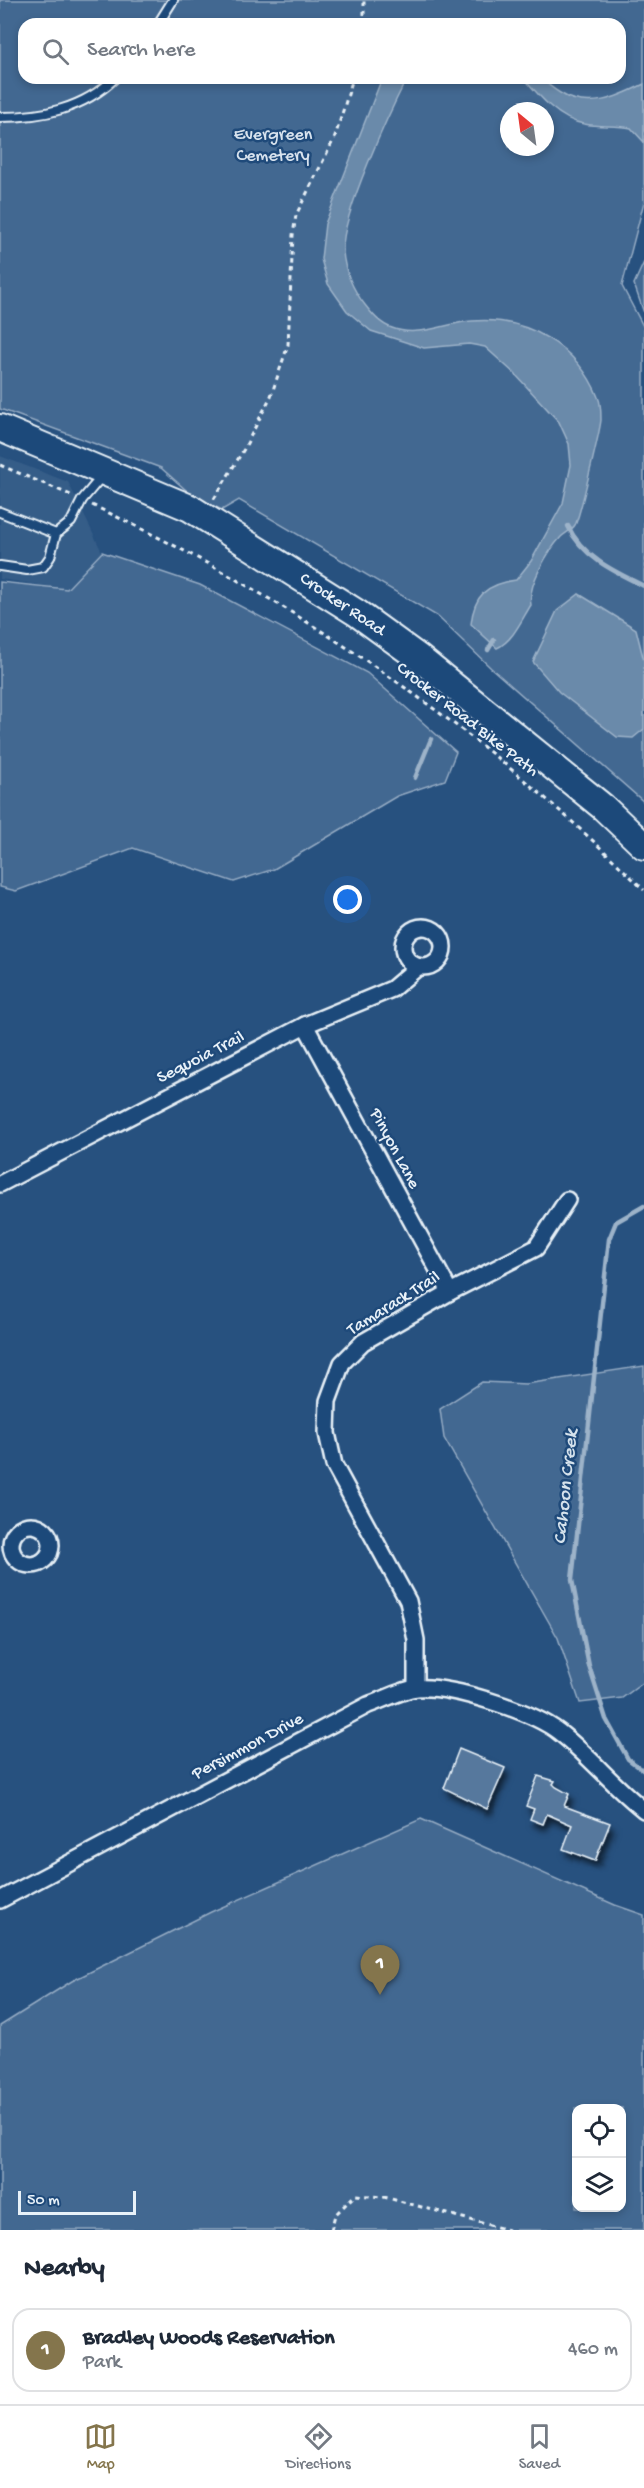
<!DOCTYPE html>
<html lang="en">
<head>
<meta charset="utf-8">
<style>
  :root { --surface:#fff; --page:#f2f2f3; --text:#1f2937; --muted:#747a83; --line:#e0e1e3; --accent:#84754c }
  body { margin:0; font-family:"Gochi Hand",sans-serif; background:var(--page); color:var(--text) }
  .controls { position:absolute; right:18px; bottom:18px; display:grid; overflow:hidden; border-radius:12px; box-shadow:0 3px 9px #0003 }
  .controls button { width:54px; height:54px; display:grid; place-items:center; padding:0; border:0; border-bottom:2px solid var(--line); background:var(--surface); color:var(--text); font:30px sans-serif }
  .compass { position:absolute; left:500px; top:102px; width:54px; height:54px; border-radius:50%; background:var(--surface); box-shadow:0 3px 9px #0003; rotate:331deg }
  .scale { position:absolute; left:18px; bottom:15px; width:118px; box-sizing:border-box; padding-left:6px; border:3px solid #e8f1f8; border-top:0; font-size:16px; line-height:21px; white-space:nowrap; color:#e8f1f8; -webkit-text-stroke:4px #1f4a7a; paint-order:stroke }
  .you { position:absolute; left:348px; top:900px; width:21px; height:21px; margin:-15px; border:4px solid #fff; border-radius:50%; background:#1a73e8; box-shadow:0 0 0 9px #1a73e833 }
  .badge { display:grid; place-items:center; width:39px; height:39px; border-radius:50%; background:var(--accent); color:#fff; font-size:20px; font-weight:700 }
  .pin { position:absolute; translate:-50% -50px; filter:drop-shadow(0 2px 3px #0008) }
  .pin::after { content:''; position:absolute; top:32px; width:21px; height:18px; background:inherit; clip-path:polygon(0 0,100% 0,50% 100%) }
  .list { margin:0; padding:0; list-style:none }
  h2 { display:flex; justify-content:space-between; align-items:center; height:78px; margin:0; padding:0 24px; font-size:26px }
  h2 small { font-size:20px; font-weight:400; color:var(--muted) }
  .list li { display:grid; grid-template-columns:39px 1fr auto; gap:18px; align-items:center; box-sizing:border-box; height:84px; margin:0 12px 12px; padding:0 12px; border:2px solid var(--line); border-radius:18px }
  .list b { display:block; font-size:22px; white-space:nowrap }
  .list p { margin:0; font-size:20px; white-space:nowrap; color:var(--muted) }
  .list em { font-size:20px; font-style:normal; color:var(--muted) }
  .icon { flex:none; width:33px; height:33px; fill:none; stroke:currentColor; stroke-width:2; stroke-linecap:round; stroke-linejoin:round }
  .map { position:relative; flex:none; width:644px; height:2230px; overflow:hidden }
  .search { position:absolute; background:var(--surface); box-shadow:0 3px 9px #0003; left:18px; right:18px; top:18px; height:66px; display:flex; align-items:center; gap:15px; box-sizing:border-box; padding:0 21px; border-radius:18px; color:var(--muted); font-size:22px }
  .sheet { height:174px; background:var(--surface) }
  nav { display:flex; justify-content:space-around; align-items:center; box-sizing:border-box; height:84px; border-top:2px solid var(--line); background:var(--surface); font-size:16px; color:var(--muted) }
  nav a { display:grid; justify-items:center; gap:3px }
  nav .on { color:var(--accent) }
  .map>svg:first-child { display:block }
  .built { fill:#355d88 }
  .green { fill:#436891; stroke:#96acc4; stroke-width:1.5; fill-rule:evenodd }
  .water { fill:#6b8aaa; stroke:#9db3c9; stroke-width:1.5 }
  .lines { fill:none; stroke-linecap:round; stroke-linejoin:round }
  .stream { stroke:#9db3c9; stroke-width:4.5 }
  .building { fill:#57789d; stroke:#e8f1f8; stroke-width:1.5; filter:url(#shadow) }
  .service-casing { stroke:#e8f1f8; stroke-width:12 }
  .minor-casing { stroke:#e8f1f8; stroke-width:20 }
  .primary-casing { stroke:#e8f1f8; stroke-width:30 }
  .path { stroke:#e8f1f8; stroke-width:3; stroke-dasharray:4.5 4.5; stroke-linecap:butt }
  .service { stroke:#1f4a7a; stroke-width:8 }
  .minor { stroke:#1f4a7a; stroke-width:15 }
  .primary { stroke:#1f4a7a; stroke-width:26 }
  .labels { text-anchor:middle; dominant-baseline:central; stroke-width:5; stroke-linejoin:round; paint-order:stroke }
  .park-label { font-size:18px; fill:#d8e3ee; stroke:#1f4a7a }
  .street-label { font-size:18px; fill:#e8f1f8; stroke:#1f4a7a }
  .water-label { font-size:20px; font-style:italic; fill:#d5e2ec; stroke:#1f4a7a }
</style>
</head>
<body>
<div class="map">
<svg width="644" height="2230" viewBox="0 0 644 2230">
  <defs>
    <filter id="shadow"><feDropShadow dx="3.5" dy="6" stdDeviation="3" flood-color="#0009"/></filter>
  </defs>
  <rect width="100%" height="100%" fill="#27517f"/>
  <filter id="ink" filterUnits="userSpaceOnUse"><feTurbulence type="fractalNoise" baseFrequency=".0167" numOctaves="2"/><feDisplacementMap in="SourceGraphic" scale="12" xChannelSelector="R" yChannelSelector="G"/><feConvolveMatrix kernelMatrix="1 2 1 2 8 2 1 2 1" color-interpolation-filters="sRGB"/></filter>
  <g filter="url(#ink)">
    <path class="built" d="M0,456L68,482L102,552L67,589L0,579Z"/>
    <g class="green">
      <path d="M0,0H644V202L622,286L644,328V802L491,668L437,616L239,500L222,510L194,497L161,468L0,409ZM24,24H620V78H24ZM509,111H545V147H509Z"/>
      <path d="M644,262V313L634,284Z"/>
      <path d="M102,552L200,585L367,673L456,752L445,780L397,796L274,869L234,882L133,848L16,891L0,887V582L67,589Z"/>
      <path d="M644,1366V1682L622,1698L580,1703L558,1638L444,1438L440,1409L482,1382L526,1384Z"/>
      <path d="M421,1819L615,1905L644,1915V2230H0V2026L72,1981L211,1912ZM576,2108H622V2208H576Z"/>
    </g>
    <g class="water">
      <path d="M382,78H407C389,113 341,216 343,251C344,270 353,290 365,305C372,314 380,324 392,328C418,338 446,323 472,321C527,316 578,347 598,397C601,403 601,413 601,420C600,430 579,520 575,525C572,530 565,533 561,537C548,551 527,586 531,605C522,619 513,641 497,648L471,624C474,595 487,584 516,580L531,561L563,503L571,465L569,444L559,422L515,374L485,347L469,344L424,348L371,331L347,311L328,284L321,259L325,224Z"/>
      <path d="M524,78C547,78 542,82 560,93C588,111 618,97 644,84V142L631,128C616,125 599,127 584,124C559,120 539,96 524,78Z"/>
      <path d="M579,594L636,629L644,661V729L633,738L617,737L559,692L533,662L557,611Z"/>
    </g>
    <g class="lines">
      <g class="stream">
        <path d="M568,526C582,557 615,572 644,586"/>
        <path d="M488,650L494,640"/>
        <path d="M415,778L431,739"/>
        <path d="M644,1206L616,1222L609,1239L572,1580L589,1666L606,1719L628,1759L644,1771"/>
      </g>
    </g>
    <g class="building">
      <path d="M459,1749L505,1768L487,1809L444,1788Z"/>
      <path d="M538,1776L555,1781L553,1784L556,1787L569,1794L564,1806L610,1823L595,1861L563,1849L572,1825L547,1814L543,1824L530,1819L534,1809L526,1806Z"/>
    </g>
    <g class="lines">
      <defs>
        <g id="service">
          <path d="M158,24L173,0"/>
          <path d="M0,117C43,117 83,109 115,78"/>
          <path d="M0,512L56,534L71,522L82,500L103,475"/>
          <path d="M0,566L27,570L43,567L50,557L56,534"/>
        </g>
        <g id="minor">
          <circle cx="423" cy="947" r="20"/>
          <path d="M305,1025L450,1292"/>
          <path d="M0,1184L305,1025L392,989L418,967"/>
          <circle cx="31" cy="1545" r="20"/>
          <path d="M416,1688V1640L408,1601L334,1465L327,1433L328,1401L342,1363L363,1342L450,1292L536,1248L567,1200"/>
          <path d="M0,1900L368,1705C383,1700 401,1690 416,1688C450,1685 532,1711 559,1732C590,1756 613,1786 644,1810"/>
        </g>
        <path id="primary" d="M0,428L190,508L357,613L419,658L603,807L644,846"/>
      </defs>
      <use href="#service" class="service-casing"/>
      <use href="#minor" class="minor-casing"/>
      <use href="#primary" class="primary-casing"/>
      <g class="path">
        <path d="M364,24V0"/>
        <path d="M0,465L73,496"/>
        <path d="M214,499L244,449L271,396L288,345L293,235L296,215L335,137L353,78"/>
        <path d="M92,505C296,600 485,731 644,890"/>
        <path d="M331,2230L335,2215L355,2195L384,2197L508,2230"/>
      </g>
      <use href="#service" class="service"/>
      <use href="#minor" class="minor"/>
      <use href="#primary" class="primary"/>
    </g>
  </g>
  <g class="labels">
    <g class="park-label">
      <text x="273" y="135">Evergreen<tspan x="273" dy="21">Cemetery</tspan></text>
    </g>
    <g class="street-label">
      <text transform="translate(342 605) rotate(34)">Crocker Road</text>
      <text transform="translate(467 720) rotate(38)">Crocker Road Bike Path</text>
      <text transform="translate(201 1058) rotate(-27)">Sequoia Trail</text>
      <text transform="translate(394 1149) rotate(62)">Pinyon Lane</text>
      <text transform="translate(394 1304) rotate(-32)">Tamarack Trail</text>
      <text transform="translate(248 1747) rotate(-28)">Persimmon Drive</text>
    </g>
    <g class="water-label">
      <text transform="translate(567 1487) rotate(-84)">Cahoon Creek</text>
    </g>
  </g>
</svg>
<div class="controls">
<button><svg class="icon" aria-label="locate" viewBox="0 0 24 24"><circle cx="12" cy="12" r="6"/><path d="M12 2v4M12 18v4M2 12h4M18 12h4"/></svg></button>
<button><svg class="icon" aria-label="layers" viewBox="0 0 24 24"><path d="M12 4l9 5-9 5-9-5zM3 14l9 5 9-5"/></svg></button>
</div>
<svg class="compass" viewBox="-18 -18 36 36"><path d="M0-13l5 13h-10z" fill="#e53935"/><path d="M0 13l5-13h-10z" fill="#747a83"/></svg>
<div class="scale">50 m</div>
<div class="you"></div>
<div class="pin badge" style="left:380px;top:1995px">1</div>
<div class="search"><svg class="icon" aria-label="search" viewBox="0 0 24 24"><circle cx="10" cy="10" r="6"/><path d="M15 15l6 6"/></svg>Search here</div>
</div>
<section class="sheet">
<h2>Nearby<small></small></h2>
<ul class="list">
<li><span class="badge">1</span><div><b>Bradley Woods Reservation</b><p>Park</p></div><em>460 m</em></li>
</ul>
</section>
<nav>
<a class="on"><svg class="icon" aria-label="map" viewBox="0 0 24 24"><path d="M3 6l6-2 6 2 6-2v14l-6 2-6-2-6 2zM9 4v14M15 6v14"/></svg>Map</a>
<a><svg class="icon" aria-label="directions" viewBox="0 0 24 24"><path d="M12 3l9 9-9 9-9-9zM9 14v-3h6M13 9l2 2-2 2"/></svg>Directions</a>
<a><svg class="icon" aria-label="saved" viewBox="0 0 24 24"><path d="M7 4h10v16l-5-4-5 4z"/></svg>Saved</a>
</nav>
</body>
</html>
